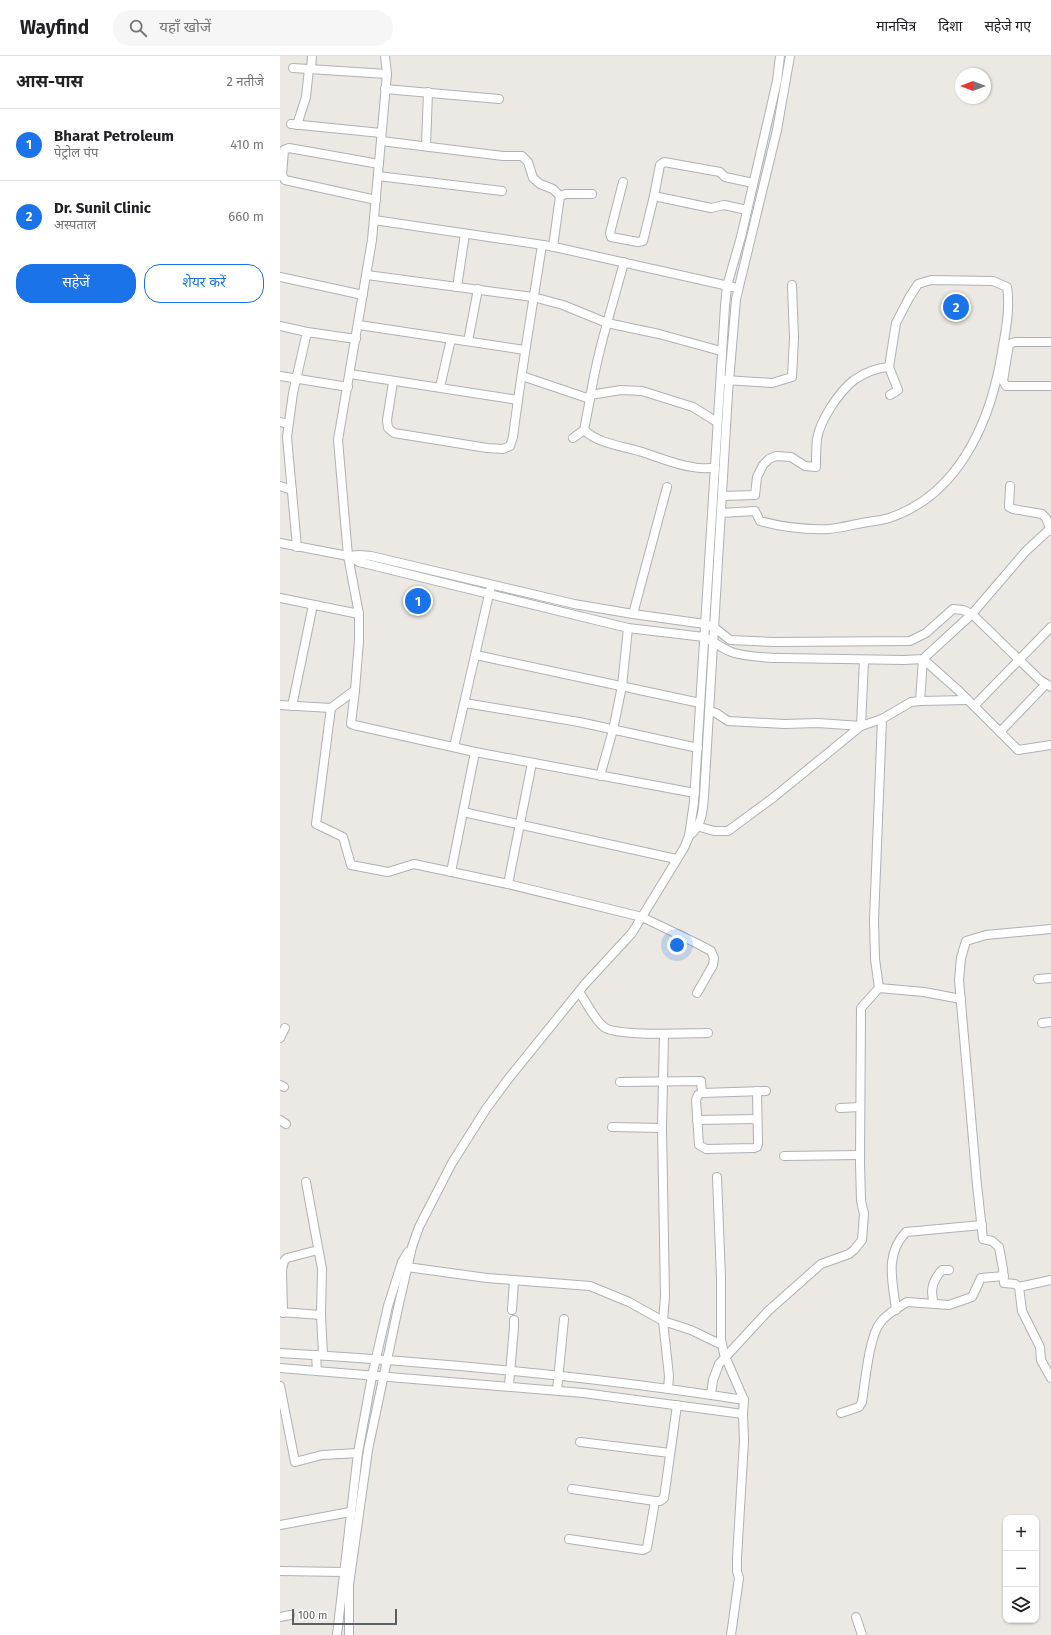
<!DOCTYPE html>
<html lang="hi">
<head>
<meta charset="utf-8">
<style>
  :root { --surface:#fff; --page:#f6f6f6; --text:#202124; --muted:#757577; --line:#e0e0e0; --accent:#1a73e8 }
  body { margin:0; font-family:"Fira Sans","Noto Sans Devanagari",sans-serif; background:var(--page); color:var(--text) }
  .controls { position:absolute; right:12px; bottom:12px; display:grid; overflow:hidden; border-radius:8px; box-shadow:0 1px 3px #0004 }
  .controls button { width:36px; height:36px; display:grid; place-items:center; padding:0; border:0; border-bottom:1px solid var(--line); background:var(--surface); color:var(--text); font:20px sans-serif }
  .compass { position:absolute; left:675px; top:12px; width:36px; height:36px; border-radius:50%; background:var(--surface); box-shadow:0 1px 3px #0004; rotate:270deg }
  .scale { position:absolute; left:12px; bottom:10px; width:105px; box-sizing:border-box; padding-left:4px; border:2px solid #5b6062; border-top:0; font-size:11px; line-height:14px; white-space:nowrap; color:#5b6062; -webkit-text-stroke:3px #fff; paint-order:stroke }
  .you { position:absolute; left:397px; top:889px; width:14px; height:14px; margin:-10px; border:3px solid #fff; border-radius:50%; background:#1a73e8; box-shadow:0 0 0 6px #1a73e833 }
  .badge { display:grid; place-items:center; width:26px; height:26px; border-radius:50%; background:var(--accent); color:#fff; font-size:13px; font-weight:700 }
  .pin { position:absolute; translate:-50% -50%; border:2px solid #fff; box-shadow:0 1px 4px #0006 }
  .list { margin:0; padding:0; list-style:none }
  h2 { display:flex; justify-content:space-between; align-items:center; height:52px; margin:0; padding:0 16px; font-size:17px }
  h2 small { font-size:13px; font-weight:400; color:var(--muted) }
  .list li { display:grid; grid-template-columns:26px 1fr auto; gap:12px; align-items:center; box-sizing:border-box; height:72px; padding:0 16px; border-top:1px solid var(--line) }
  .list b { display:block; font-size:15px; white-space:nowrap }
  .list p { margin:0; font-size:13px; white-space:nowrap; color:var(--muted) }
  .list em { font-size:13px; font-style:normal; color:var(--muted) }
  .actions { display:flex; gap:8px; padding:12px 16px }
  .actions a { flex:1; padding:9px 0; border:1px solid var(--accent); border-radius:16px; text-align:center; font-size:14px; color:var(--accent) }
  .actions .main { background:var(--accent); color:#fff }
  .icon { flex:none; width:22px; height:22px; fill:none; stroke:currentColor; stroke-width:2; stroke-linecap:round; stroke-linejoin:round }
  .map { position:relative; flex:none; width:771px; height:1579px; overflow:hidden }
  header { display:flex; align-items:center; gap:24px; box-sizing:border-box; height:56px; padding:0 20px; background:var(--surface); border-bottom:1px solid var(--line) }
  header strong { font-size:19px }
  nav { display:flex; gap:22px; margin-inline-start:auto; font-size:14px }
  .search { width:280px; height:36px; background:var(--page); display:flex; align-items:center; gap:10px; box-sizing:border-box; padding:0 14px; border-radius:22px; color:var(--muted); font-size:15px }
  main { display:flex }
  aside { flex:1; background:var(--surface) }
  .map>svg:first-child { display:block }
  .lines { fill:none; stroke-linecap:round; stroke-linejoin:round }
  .minor-casing { stroke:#aeb2b4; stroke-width:10 }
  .minor { stroke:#fff; stroke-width:8 }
</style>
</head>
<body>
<header>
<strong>Wayfind</strong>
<div class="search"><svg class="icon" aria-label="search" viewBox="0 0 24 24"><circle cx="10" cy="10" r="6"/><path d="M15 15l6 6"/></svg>यहाँ खोजें</div>
<nav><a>मानचित्र</a><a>दिशा</a><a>सहेजे गए</a></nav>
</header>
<main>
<aside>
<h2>आस-पास<small>2 नतीजे</small></h2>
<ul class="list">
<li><span class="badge">1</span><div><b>Bharat Petroleum</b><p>पेट्रोल पंप</p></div><em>410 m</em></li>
<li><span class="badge">2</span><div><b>Dr. Sunil Clinic</b><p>अस्पताल</p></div><em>660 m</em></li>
</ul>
<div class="actions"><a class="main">सहेजें</a><a>शेयर करें</a></div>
</aside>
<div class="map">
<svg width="771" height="1579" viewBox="0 0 771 1579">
  <rect width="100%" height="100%" fill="#ece8e3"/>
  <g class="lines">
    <defs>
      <g id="minor">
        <path d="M13,12L107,18"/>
        <path d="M31,13L32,0"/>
        <path d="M105,33L219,43"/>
        <path d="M11,68L101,77"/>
        <path d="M17,69L26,41L29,13"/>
        <path d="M101,85L223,100H242L248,106L253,122L260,128L273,133L280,140L273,191"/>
        <path d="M146,90L148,36"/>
        <path d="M98,120L222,135"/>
        <path d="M343,126L330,177L331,181L358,186L363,185L374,140L431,152L444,149L467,154"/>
        <path d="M280,140L286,138H312"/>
        <path d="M374,140L380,109L384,106L440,116L445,121L473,127"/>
        <path d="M96,144L5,124L2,119L4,94L9,92L99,108"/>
        <path d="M94,164L270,190L453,231"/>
        <path d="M87,219L253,241L283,249L327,267L379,278L441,295"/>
        <path d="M0,221L83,239"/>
        <path d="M177,231L185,178"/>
        <path d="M79,269L245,294"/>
        <path d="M0,270L27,276"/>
        <path d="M188,285L198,233"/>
        <path d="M771,286H735L729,288L723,325L726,330H771"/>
        <path d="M609,311L618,334L610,339"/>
        <path d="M70,318L238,344"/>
        <path d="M0,320L68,331"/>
        <path d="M242,320L310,343C317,296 332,252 344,206"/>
        <path d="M445,324L492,327L512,321L514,282L512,229"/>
        <path d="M113,326L107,364L108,372L114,377L207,392L223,393L230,390L233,381C241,317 252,253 262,189"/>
        <path d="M160,331L171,283"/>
        <path d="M310,339L341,334L362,335L413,351L437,366"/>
        <path d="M0,366L8,368"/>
        <path d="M304,374C320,389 345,390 365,397C381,402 396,409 413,411C420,413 428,412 435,412"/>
        <path d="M293,382L304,374L310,343"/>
        <path d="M0,430L12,434"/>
        <path d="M730,430L729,451L733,453L762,458L766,462L771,475"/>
        <path d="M441,457L475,455L480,465C502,471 527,474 549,473C561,472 571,469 582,467C591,465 600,465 609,462C676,440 708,371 720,307C724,283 731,255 727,231L713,225L651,224L638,228L629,242L616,267L609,311C597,312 584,317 574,324C559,336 540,364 537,383C536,392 536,402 536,411L525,410L511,401L496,400L489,403L483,409L477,421L475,439L442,440"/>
        <path d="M0,487L68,500L79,506L348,572L424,581C433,585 440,591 449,595C459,600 489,602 501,602L624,604L643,603L692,558L746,495L771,472"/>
        <path d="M17,491L7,381L13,337L27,276L76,283"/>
        <path d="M68,500L79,499L91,500L294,548L353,558L425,568L435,572L450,584L495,586L630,585L646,577L673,553L683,554L692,558L760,624L771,631"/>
        <path d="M0,542L79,558"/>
        <path d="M353,558L387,431"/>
        <path d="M196,599L420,647"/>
        <path d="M643,603L679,635L738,694L771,689"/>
        <path d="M643,603L640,645L688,644"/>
        <path d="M75,634L71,668L74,669L195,696L415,737"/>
        <path d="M185,647L299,666L418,692"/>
        <path d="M0,649L51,652L75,634L79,585V558L68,500L58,384L92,184L107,18L105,0"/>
        <path d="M12,650L33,549"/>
        <path d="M694,650L771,571"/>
        <path d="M51,652L36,768L63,781L71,809L108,816L134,808L228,828L362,861L418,888L431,895L434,902L433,909L417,937"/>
        <path d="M430,655L436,657L448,665L504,668L538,667L581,670L584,604"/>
        <path d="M720,676L766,628"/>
        <path d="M174,691L210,534"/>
        <path d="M320,720L333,674L342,630L348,572"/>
        <path d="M183,756L396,803"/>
        <path d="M413,769L434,775H448L494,741L581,670L602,663L631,646L640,645"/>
        <path d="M409,780C422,770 423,755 424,740L448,337L456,243L497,74L510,0"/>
        <path d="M171,816L195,696"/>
        <path d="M228,828L252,707"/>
        <path d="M758,923L771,922"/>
        <path d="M599,932L595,903L594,864L602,663"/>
        <path d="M599,932L644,936L681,943"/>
        <path d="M299,936C305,944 316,966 324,971C336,981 409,977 428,977"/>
        <path d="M762,967L771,966"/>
        <path d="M384,978L382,1072L385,1240L383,1265L389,1320L388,1333"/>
        <path d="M0,982L5,972"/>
        <path d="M340,1026L421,1025L422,1037L486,1035"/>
        <path d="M0,1029L4,1031"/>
        <path d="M422,1037L418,1039L416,1044L419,1089L426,1093L474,1092L477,1091L478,1088L477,1035"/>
        <path d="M560,1052L580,1051"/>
        <path d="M0,1064L6,1068"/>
        <path d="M417,1064L477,1063"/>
        <path d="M332,1071L382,1072"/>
        <path d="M504,1100L580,1099"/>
        <path d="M437,1121L441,1222V1283L444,1298L464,1344L463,1358L464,1385L457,1502V1515L459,1522L451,1579"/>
        <path d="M26,1126L42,1213L41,1259L43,1299"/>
        <path d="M127,1211L207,1222L310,1230L349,1246L383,1265L411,1274L442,1289"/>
        <path d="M771,1224L739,1231L742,1255L760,1291L761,1304L771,1322"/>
        <path d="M739,1231L735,1228L724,1227L723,1213L719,1191L712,1185L703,1183L697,1129L679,924L681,902L686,885L706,879L771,873"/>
        <path d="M654,1248C650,1235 652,1225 662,1214H669"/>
        <path d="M232,1254L234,1224"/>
        <path d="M616,1254C613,1226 604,1199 626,1176L702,1169"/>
        <path d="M0,1256L41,1259"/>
        <path d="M3,1257L2,1214L4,1205L7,1202L38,1194"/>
        <path d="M0,1297C155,1306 311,1320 464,1344"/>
        <path d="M36,1299L37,1315"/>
        <path d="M0,1312L303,1337L463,1358"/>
        <path d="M229,1329L234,1271V1264"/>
        <path d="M0,1330L15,1406L42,1399L78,1397"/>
        <path d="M277,1334L284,1263"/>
        <path d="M431,1339L433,1324L439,1308L488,1255L541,1208L569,1198L574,1194L582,1184L584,1158L581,1145L580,1107L581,952L599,932"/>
        <path d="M561,1357L579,1351L582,1346C585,1327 589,1281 600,1267C606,1258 618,1252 627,1246L669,1249L692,1241L701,1222L724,1220"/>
        <path d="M300,1386L390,1397"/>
        <path d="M292,1433L375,1445"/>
        <path d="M0,1469L70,1456"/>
        <path d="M289,1483L363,1494L367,1492L375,1445H380L384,1442L397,1349"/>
        <path d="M0,1515L64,1516"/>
        <path d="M0,1561L10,1559"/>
        <path d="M576,1561L582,1579"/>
        <path d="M57,1579L78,1397L92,1320L108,1250L122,1206L128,1196"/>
        <path d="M69,1579V1529L88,1394L118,1252L132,1191L139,1171L172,1107L206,1053L229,1022L305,928L352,877L404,792L409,780L414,746L445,250L447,230L461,181L497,25L500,0"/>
      </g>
    </defs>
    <use href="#minor" class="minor-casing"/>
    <use href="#minor" class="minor"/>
  </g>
</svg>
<div class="controls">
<button>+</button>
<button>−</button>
<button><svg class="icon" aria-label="layers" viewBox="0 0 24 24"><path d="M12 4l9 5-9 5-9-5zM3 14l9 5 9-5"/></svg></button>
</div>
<svg class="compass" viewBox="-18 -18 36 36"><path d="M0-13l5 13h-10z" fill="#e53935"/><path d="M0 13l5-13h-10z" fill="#757577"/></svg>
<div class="scale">100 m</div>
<div class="you"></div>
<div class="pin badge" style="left:138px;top:545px">1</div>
<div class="pin badge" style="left:676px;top:251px">2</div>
</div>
</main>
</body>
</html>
